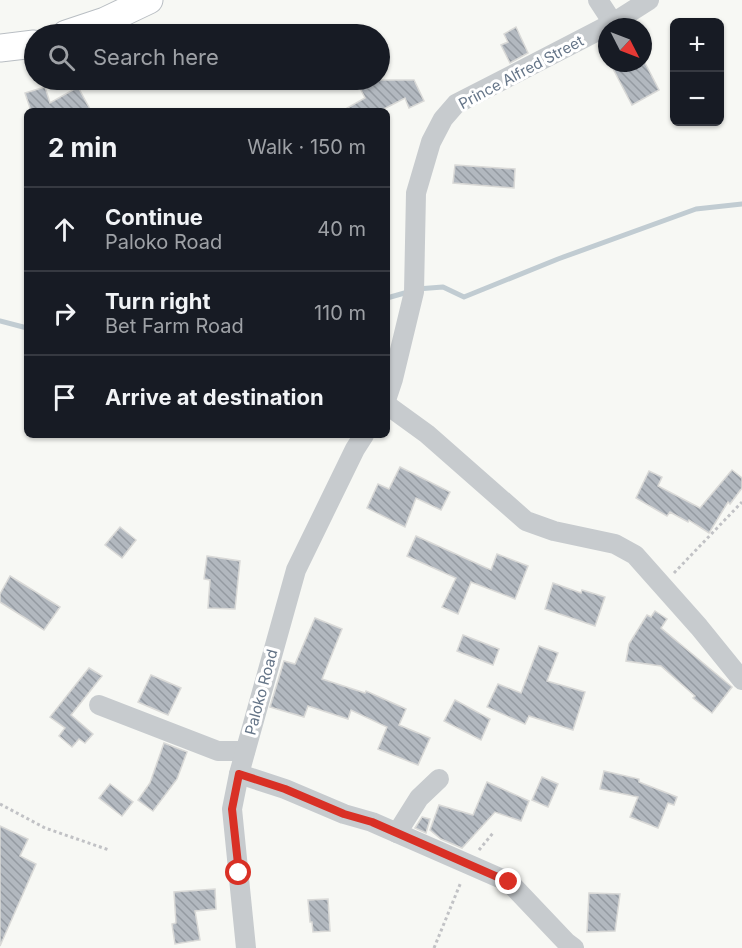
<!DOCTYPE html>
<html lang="en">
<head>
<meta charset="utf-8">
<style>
  :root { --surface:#171b24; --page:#242831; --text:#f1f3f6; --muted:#9ea1a6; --line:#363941 }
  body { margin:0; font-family:Inter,sans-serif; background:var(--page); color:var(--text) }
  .controls { position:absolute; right:18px; top:18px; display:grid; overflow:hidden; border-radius:9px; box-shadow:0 2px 4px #0004 }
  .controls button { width:54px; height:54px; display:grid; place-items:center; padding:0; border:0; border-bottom:2px solid var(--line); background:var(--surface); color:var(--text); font:30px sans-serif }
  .compass { position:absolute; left:598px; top:18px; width:54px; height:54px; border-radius:50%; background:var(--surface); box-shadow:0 2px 4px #0004; rotate:132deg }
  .stop { position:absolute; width:18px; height:18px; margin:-14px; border:4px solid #d93025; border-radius:50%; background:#fff }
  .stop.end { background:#d93025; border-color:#fff; box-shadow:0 2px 6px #0008 }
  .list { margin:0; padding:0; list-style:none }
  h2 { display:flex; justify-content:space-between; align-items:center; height:78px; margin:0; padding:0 24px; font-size:26px }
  h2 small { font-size:20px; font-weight:400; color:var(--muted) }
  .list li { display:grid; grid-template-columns:39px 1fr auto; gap:18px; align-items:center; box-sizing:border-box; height:84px; padding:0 24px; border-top:2px solid var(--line) }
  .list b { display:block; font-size:22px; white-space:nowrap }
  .list p { margin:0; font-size:20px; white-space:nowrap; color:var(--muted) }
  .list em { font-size:20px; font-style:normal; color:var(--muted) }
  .icon { flex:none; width:33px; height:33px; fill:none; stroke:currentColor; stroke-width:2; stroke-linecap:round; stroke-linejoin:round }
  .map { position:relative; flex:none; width:742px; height:948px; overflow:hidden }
  .search { position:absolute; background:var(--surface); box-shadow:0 2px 4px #0004; left:24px; top:24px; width:366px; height:66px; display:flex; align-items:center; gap:15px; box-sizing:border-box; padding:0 21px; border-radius:33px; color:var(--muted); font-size:22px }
  .panel { position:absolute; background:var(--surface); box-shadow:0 2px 4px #0004; left:24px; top:108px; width:366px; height:330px; border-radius:9px }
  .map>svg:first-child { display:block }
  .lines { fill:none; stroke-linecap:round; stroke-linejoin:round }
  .stream { stroke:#c1ccd2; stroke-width:5 }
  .building { fill:url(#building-back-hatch); stroke:#d9d9d7; stroke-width:1.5 }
  .secondary-casing { stroke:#b9bec3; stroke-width:29 }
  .path { stroke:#c1c2c5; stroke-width:3; stroke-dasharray:3 3; stroke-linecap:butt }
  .street { stroke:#c7cbce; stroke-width:20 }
  .secondary { stroke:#fff; stroke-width:27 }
  .route { stroke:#d93025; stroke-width:8 }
  .labels { text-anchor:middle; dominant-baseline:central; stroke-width:6; stroke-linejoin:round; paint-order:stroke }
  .street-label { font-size:15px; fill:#657588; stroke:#fff }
</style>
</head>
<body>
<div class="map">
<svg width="742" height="948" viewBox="0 0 742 948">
  <defs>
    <pattern id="building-back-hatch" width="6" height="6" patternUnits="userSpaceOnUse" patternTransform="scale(1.5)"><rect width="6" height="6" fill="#b2b8bf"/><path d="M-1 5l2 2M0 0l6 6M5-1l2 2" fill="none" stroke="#949aa1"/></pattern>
  </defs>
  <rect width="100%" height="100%" fill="#f7f8f4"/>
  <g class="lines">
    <g class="stream">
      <path d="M417,289L443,287L464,297L558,259L696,209L742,204"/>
      <path d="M387,298L408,292"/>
      <path d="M0,321L27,328"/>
    </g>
  </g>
  <g class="building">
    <path d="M516,27L528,53L510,63L501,45L508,42L504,34Z"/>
    <path d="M610,63H645L659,90L632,105Z"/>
    <path d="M356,80H414L424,101L409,108L405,98L380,111H342L365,98Z"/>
    <path d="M45,87L50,103L78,87L91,111H31L25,93Z"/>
    <path d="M455,165L515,169L514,188L453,183Z"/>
    <path d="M400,467L450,492L441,510L416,498L405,527L367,508L378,484L389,489Z"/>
    <path d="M732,470L742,478V488L730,504L728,502L709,533L689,520L688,522L670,512L667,516L636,498L649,471L662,477L658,486L700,508Z"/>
    <path d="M120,527L136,540L122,558L105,545Z"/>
    <path d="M416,536L491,570L497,554L528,566L515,599L471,582L458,614L442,607L456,578L407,556Z"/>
    <path d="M207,556L240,561L235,609L208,608L210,580L204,579Z"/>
    <path d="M10,576L60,607L44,630L0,602V594Z"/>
    <path d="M553,583L581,593L582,590L605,597L595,626L545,609Z"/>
    <path d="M655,611L667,619L661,628L732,687L712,713L693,698L695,696L661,666L626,661L629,644L647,615L651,617Z"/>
    <path d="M315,618L342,629L322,679L365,693L366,691L406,709L399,725L430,738L418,765L378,749L387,727L351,710L348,719L308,706L304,717L270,707L284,661L295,664Z"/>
    <path d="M463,635L499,649L493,665L457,651Z"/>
    <path d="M539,646L558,653L547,681L585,692L573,730L529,716L525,724L487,707L498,684L521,693Z"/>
    <path d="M89,668L102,676L71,715L93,734L85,743L79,739L72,747L59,736L65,728L50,717Z"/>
    <path d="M151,675L181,688L168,715L138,702Z"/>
    <path d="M455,700L490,719L481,740L444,721Z"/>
    <path d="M164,743L187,752L177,779L153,811L138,800L150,783Z"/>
    <path d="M604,771L639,779V782L677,797L674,805L668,803L658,828L630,817L638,797L600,789Z"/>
    <path d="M542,777L558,784L548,807L532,800Z"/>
    <path d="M487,782L529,801L521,821L495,812L462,848L441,839L430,830L439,805L473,815Z"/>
    <path d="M110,784L133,802L122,816L99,798Z"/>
    <path d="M422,817L430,819L426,833L415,828Z"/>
    <path d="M0,826L28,839L20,856L36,864L0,946Z"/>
    <path d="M215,889L216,909L195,911L200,940L175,944L172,924L176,923L174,892Z"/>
    <path d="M589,893L620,894L615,931L587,932Z"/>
    <path d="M328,899L330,931L313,932L312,922H310L308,900Z"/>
  </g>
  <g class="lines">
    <defs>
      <g id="secondary">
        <path d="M66,34L105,21L149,0"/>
        <path d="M0,48L34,44"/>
      </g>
    </defs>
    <use href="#secondary" class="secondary-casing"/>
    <g class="path">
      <path d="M674,573L742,502"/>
      <path d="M0,804L45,828L109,850"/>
      <path d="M479,850L493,833"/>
      <path d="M434,948L461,882"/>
    </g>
    <g class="street">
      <path d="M598,0L613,23"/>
      <path d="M387,397L393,379L414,292L416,193L431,142L443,119L456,104L613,23L649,0"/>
      <path d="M387,405L427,434L526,521L554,531L615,544L635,555L699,627L742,680"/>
      <path d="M99,705L218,751H245"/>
      <path d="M239,774L285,789L344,814L372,822L509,882L566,942L574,948"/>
      <path d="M397,833L419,798L439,779"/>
      <path d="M246,948L232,809L239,774L296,570L355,449L364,435"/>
    </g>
    <use href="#secondary" class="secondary"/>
  </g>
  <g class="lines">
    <path class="route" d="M239,873L232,809L239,774L285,789L344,814L372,822L509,882"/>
  </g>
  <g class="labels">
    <g class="street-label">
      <text transform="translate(521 72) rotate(-28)">Prince Alfred Street</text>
      <text transform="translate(261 692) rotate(-75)">Paloko Road</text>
    </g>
  </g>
</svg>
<div class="controls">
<button>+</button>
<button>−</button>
</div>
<svg class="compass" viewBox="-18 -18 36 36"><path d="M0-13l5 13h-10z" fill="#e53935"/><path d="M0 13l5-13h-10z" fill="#9ea1a6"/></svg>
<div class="stop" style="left:239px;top:873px"></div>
<div class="stop end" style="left:509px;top:882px"></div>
<div class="search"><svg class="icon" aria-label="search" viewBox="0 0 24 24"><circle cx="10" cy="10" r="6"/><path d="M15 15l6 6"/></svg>Search here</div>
<section class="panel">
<h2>2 min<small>Walk · 150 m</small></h2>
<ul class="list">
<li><svg class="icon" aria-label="ahead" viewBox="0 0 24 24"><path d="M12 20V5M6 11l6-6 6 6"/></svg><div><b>Continue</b><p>Paloko Road</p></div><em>40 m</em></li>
<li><svg class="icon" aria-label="right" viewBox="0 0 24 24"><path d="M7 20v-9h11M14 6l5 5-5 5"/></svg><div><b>Turn right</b><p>Bet Farm Road</p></div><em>110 m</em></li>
<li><svg class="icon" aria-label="arrive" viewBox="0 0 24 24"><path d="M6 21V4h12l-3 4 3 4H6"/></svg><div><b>Arrive at destination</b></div></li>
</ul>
</section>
</div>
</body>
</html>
